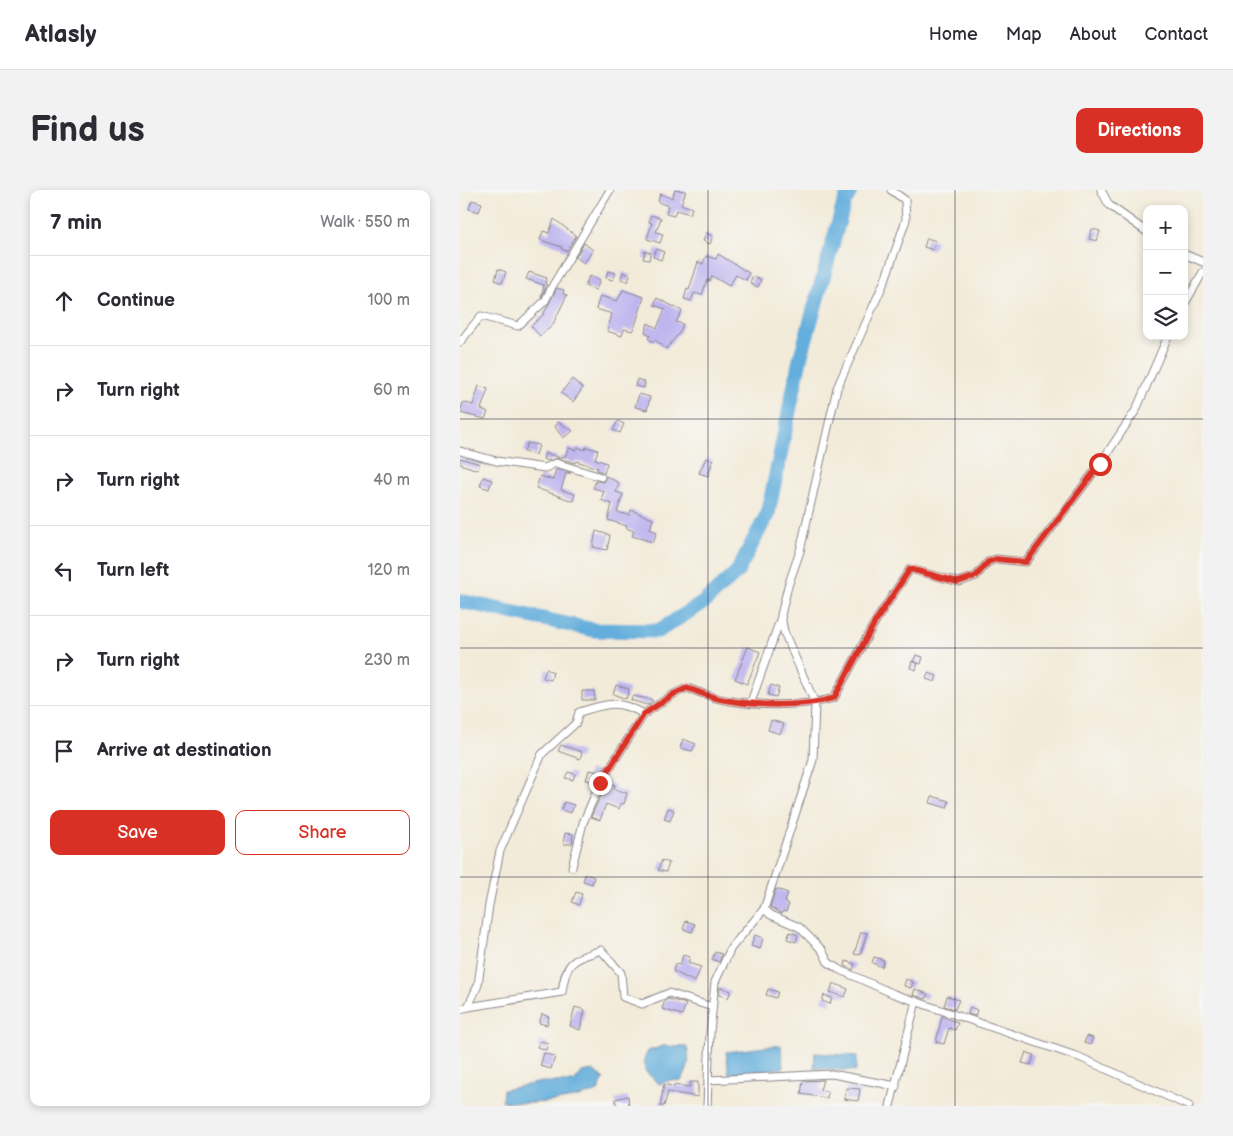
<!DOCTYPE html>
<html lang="en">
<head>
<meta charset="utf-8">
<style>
  :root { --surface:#fff; --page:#f2f2f3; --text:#2b2b33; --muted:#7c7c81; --line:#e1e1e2; --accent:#d93025 }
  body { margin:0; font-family:"Balsamiq Sans",sans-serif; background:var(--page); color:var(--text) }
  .controls { position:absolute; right:15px; top:15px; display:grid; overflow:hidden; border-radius:10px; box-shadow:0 2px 8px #0003 }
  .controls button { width:45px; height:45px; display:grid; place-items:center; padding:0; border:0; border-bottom:1px solid var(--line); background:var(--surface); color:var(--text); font:25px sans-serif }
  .stop { position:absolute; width:15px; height:15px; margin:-11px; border:4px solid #d93025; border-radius:50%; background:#fff }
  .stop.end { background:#d93025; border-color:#fff; box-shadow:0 1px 5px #0008 }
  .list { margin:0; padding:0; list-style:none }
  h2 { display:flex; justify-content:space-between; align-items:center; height:65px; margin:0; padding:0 20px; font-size:21px }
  h2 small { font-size:16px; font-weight:400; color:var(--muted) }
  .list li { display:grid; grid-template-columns:32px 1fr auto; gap:15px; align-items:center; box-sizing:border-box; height:90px; padding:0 20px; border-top:1px solid var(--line) }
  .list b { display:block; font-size:19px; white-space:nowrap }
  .list em { font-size:16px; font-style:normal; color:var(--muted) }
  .actions { display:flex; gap:10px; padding:15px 20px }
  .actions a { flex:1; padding:11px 0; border:1px solid var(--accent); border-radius:10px; text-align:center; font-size:18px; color:var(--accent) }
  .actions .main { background:var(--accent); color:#fff }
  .icon { flex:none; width:28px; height:28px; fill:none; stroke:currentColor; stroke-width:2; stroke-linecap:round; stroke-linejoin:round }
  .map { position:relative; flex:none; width:743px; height:916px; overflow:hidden; border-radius:10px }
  header { display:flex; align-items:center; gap:30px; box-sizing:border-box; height:70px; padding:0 25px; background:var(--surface); border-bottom:1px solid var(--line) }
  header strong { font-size:24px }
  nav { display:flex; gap:28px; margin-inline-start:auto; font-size:18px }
  .intro { display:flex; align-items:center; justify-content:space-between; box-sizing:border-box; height:120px; padding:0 30px }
  h1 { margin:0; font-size:35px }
  .button { padding:12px 22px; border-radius:10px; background:var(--accent); color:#fff; font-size:18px; font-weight:700 }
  main { display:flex; gap:30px; padding:0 30px }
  aside { flex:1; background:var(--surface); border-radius:10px; box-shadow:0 2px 8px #0003 }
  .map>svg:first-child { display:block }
  .water { fill:#63aedc; stroke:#42688c }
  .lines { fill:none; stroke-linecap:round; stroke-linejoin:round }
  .river { stroke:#63aedc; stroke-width:15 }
  .building { fill:#bfb6ef }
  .street-casing { stroke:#8a868a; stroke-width:9 }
  .street { stroke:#fff; stroke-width:7 }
  .route { stroke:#d93025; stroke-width:6 }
  .grid { fill:none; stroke:#22223b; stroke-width:1; stroke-opacity:0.55 }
</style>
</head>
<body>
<header>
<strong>Atlasly</strong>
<nav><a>Home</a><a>Map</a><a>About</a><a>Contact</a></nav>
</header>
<div class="intro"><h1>Find us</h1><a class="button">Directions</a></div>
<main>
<aside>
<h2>7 min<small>Walk · 550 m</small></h2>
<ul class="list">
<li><svg class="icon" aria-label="ahead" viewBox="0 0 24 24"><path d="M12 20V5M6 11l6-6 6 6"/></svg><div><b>Continue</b></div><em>100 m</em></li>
<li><svg class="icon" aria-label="right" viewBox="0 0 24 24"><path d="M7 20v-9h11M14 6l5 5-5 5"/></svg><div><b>Turn right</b></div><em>60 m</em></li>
<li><svg class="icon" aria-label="right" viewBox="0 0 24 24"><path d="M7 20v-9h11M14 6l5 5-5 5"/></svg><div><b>Turn right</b></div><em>40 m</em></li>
<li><svg class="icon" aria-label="left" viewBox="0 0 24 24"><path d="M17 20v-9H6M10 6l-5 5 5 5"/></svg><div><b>Turn left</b></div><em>120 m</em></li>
<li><svg class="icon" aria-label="right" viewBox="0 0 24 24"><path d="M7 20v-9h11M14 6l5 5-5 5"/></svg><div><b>Turn right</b></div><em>230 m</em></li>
<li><svg class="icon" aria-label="arrive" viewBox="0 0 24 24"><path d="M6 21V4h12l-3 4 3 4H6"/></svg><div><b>Arrive at destination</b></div></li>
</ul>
<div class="actions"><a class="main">Save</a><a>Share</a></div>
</aside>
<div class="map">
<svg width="743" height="916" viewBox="0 0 743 916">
  <rect width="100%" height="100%" fill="#f6f6f2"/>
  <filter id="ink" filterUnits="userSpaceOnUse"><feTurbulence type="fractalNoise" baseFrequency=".02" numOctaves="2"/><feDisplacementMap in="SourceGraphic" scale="10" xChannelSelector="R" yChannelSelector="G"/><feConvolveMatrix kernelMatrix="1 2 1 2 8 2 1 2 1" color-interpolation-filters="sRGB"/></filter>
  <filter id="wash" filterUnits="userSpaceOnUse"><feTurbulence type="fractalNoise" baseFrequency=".0096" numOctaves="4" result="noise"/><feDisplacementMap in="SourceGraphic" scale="20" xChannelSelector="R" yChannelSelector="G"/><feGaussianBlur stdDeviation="1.12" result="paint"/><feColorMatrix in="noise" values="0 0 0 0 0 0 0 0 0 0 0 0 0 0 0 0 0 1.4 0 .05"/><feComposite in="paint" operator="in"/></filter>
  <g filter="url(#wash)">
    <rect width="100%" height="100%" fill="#f3ebd9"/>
    <g class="water">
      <path d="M321,855L323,878L269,885L266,862Z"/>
      <path d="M203,856L227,857C230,870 229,880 221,891L210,890L199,894L185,881L184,869L188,861Z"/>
      <path d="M355,863L397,866L396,881L354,878Z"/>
      <path d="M133,880L144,889L138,901C114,911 65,916 42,911L43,900L82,892H114L122,882Z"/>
    </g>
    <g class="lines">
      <path class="river" d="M0,411L134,440L198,441L243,413L277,382L308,323L340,169L384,13L391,0"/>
    </g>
    <g id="blocks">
      <g class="building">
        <path d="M215,0L226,1L221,14L232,18L230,24L216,20L214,26L206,24L208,16L198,12L200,4L212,8Z"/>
        <path d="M12,10L22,13L19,22L9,19Z"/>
        <path d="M191,25L201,28L196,42L203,44L200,53L187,49L192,33L189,32Z"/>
        <path d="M94,29L116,46L107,61L101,59L102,57L80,50L83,41L89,43Z"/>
        <path d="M632,39L640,41L637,51L629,49Z"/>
        <path d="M246,43L253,46L250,54L243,51Z"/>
        <path d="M467,48L476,51L473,60L464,57Z"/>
        <path d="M124,53L133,60L124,73L116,67Z"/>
        <path d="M196,59L204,62L201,70L193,67Z"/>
        <path d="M185,61L191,63L189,70L183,69Z"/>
        <path d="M258,64L289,83L286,90L276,85L269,96L252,86L250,91L247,90L242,105L234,103L231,111L224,109L227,99L229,100L238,72L243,74L246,66L256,69Z"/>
        <path d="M38,79L46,82L42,93L35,90Z"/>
        <path d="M148,81L156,83L153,90L146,88Z"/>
        <path d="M69,82L87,88L85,94L87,95L81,108L84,95L66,89Z"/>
        <path d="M163,82L170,85L168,92L161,89Z"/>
        <path d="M129,86L140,90L136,100L125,96Z"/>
        <path d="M292,87L301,89L298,97L290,94Z"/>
        <path d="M97,98L104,100L103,104L107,105L92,136L80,146L71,136L83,125Z"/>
        <path d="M163,100L184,107L175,136L172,141L164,139L162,146L147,141L152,124L136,119L140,106L157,111Z"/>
        <path d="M197,108L222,121L216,132L223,134L220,142L206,159L195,150L193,152L188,148L190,146L185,142L188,133L197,138L205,119L194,115Z"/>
        <path d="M112,189L123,198L113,212L101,203Z"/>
        <path d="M177,189L185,192L184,198L175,196Z"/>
        <path d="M19,196L28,199L21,219L28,222L25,229L0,223L3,212L13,215Z"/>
        <path d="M179,204L190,207L187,220L175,217Z"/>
        <path d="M158,231L164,234L160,243L153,240Z"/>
        <path d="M98,232L113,241L103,248L95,237Z"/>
        <path d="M67,253L79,255L76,265L64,262Z"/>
        <path d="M117,257L125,260L126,257L138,260L135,269L147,273L144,283L137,280L138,278L116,271L115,273L98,268L88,271L83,269L85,263L101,268L102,266L105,267L108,258L116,260Z"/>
        <path d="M0,268L20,274L18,280L0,274Z"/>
        <path d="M246,268L253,270L248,286L239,283Z"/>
        <path d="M96,279L111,283H106L101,300L115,304L113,311L76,298L80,286L93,290Z"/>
        <path d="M146,286L159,293L156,302L163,304L157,322L169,325L171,320L193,329L190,339L197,342L193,352L172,346L174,341L166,338L167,336L148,330L152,314L141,310L144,301L133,298L136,291L143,292Z"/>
        <path d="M23,287L32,290L29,299L20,296Z"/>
        <path d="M136,341L150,345L147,360L133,357Z"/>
        <path d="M288,457L300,462L287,494L275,489Z"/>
        <path d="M456,465L463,467L461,474L453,472Z"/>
        <path d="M452,471L458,473L456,480L450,478Z"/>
        <path d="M86,479L93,482L91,490L83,488Z"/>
        <path d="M468,483L477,486L475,492L466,489Z"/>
        <path d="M156,495L169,499L166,509L153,504Z"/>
        <path d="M311,495L319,498L316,507L308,505Z"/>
        <path d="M122,501H134L135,510H122Z"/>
        <path d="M172,506L190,509L193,511L187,515L171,510Z"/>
        <path d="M311,530L324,534L320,544L308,540Z"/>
        <path d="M223,549L236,554L232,561L220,558Z"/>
        <path d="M101,555L122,562L120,569L98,561Z"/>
        <path d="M129,580L139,582L135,592L126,590Z"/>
        <path d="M108,582L115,584L113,590L105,588Z"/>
        <path d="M147,593L155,595L154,599L167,603L164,614L161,613L159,619L146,614L140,630L131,627Z"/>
        <path d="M472,606L489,611L487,618L470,613Z"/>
        <path d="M104,612L114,615L111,623L101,620Z"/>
        <path d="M208,618L214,620L210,631L204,629Z"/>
        <path d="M105,643L113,644L112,654H103Z"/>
        <path d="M202,670L209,673L206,682L198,680Z"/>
        <path d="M125,684L134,687L132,694L123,691Z"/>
        <path d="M316,699L328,703L325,712L329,714L326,722L323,721L322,724L310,717Z"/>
        <path d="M116,702L122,704L119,715L112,712Z"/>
        <path d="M226,731L235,734L232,742L223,739Z"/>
        <path d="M330,742L338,745L336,752L327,749Z"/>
        <path d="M401,742L407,743L400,765L394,764Z"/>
        <path d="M295,745L303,748L300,759L291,756Z"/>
        <path d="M255,762L262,764L259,772L252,769Z"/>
        <path d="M223,765L230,767L228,773L241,777L235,792L213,781L215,774L220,775Z"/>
        <path d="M414,767L424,770L422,777L412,773Z"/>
        <path d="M386,771L395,774L393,780L385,776Z"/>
        <path d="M446,789L453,792L451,798L444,796Z"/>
        <path d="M373,793L388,799L385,807L370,802Z"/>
        <path d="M260,797L271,801L268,808L259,805Z"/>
        <path d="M308,799L318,802L316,808L306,805Z"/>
        <path d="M455,799L468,804L466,809L453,805Z"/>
        <path d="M364,805L372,808L370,814L362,811Z"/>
        <path d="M487,806L499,810L495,819L484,816Z"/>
        <path d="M209,809L226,814L222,825L202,819L205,810Z"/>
        <path d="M115,817L125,820L120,840L110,836Z"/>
        <path d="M510,817L517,820L515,826L508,824Z"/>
        <path d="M82,824L89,827L87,835L79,833Z"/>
        <path d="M482,826L498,833L495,840L489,838L484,854L476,852Z"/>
        <path d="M627,846L633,848L630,855L624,853Z"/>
        <path d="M80,851L88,853L86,860L77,857Z"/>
        <path d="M566,862L574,865L571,875L562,873Z"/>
        <path d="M84,863L95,867L91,879L80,876Z"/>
        <path d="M363,890L360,900L368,902L367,908L341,904L343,891Z"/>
        <path d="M230,892H238V907L208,902L204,916H200L204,894L214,897V895L230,897Z"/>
        <path d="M386,898L400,899L398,911L384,909Z"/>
        <path d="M168,906L169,916H157L155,909Z"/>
      </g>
    </g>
  </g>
  <g filter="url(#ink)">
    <use href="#blocks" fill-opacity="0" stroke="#8a868a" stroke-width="1"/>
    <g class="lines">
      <defs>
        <g id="street">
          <path d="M431,0L445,10L446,30L425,90L377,198L340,361L328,396L321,425L324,442L355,513L353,570L304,719L311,725L339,737L362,760L368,772L378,779L434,804L619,867L729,916"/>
          <path d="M641,0L649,15L687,42"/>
          <path d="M724,64L743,72"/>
          <path d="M724,115L743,82"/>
          <path d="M0,152L21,126L58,136L85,111L93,95L150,0"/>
          <path d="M0,261L36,271L85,278L96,273L141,287"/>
          <path d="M291,512L321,427"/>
          <path d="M112,677L123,633L140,593L184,524"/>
          <path d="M8,817L102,802C106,771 112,770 141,760L161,783L163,807L182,814L209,803L252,817"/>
          <path d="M0,819L8,817L18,795L29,715L40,661L82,564L116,533L119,522C148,514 156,509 184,524L214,504L227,498C239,502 252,508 265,510C296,516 344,517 374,508L415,432L450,379L499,392L516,386L528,372L536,369L566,372L640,274L676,220L708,146"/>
          <path d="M248,890L372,884L436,896"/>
          <path d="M247,916L250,842L255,792L271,758L304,719"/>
          <path d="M430,916L456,811"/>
        </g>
      </defs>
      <use href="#street" class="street-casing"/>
      <use href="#street" class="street"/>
    </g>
  </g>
  <g class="lines" filter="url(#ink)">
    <path class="route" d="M140,593L184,524L214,504L227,498C239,502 252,508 265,510C296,516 344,517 374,508L415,432L450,379L498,392L516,386L528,372L536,369L566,372L640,274"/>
  </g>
  <path class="grid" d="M248,0V916M495,0V916M0,229H743M0,458H743M0,687H743"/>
</svg>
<div class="controls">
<button>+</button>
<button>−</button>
<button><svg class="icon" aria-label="layers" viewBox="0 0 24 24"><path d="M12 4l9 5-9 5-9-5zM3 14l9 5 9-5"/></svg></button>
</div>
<div class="stop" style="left:640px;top:274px"></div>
<div class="stop end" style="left:140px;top:593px"></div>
</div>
</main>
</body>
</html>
